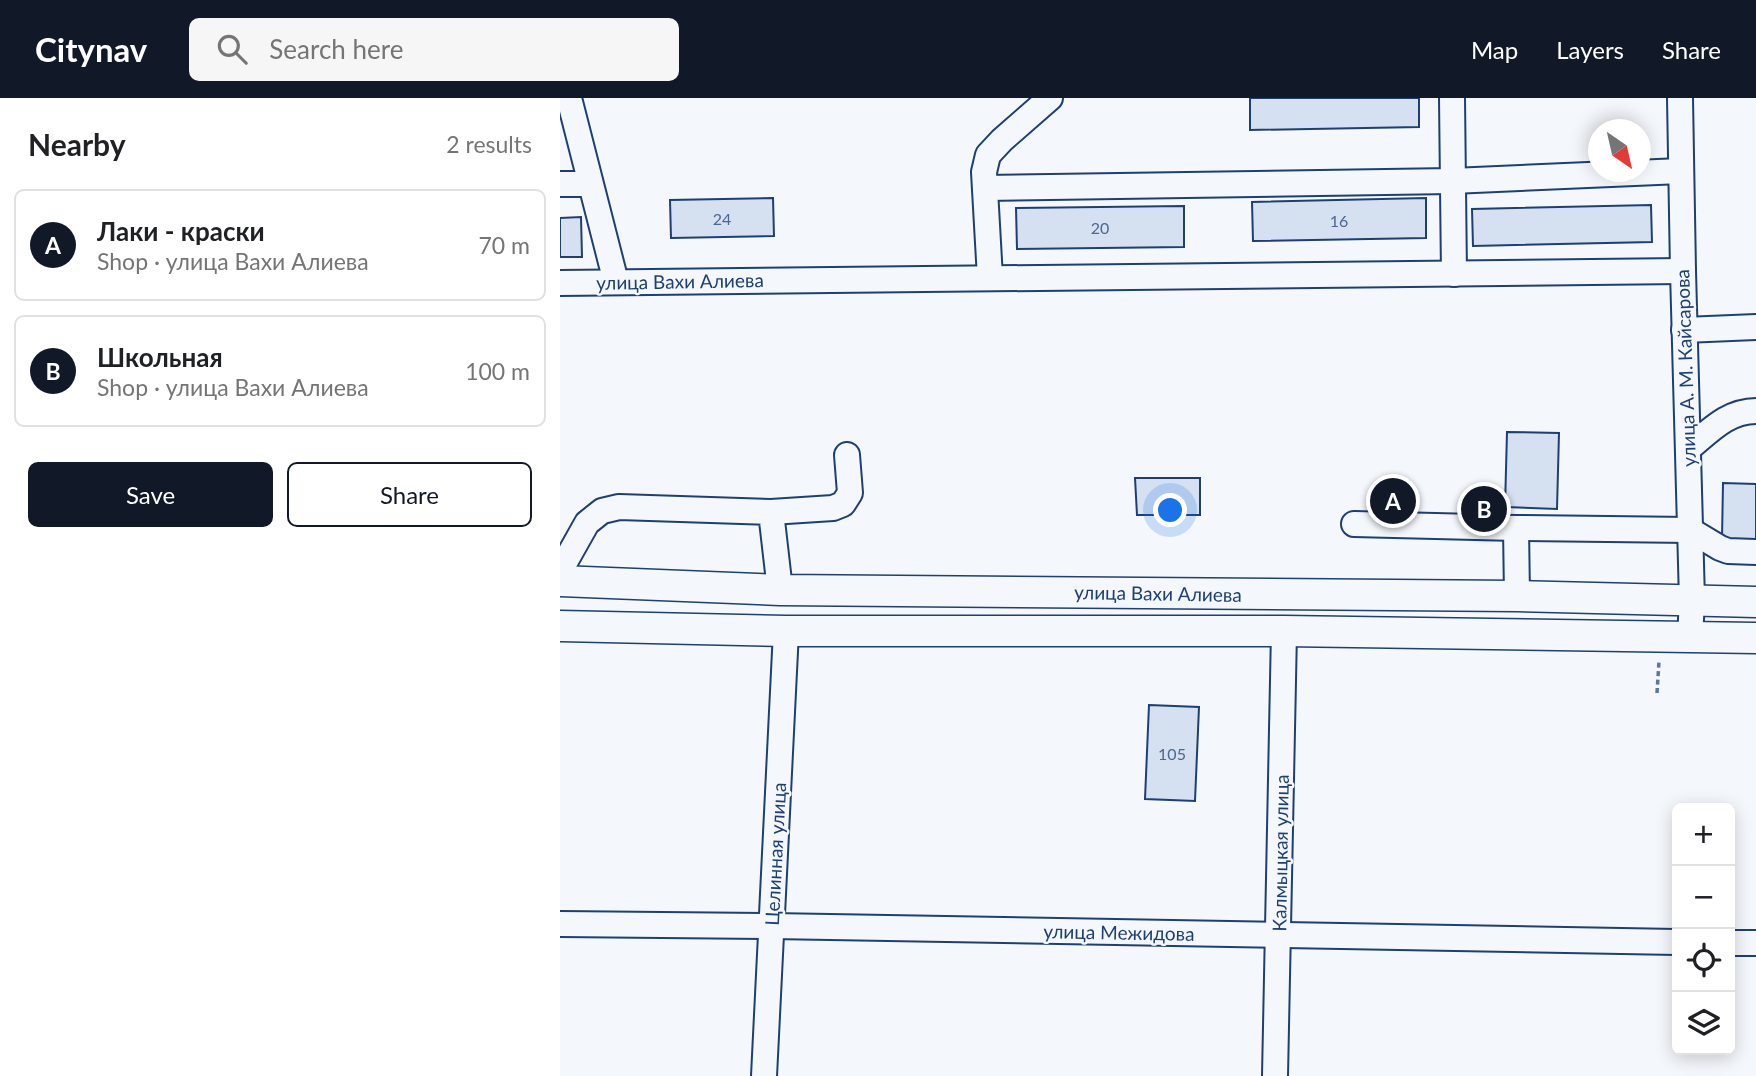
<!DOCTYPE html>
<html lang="en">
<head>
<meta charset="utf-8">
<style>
  :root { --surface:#fff; --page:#f6f6f6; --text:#202124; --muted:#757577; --line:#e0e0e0; --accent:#111827 }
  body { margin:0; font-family:Lato,sans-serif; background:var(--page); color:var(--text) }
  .controls { position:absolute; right:21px; bottom:21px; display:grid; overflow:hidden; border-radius:10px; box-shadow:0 4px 18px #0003 }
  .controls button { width:63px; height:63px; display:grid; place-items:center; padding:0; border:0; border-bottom:2px solid var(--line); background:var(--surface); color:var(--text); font:35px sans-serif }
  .compass { position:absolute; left:1028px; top:21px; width:63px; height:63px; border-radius:50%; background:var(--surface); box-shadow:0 4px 18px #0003; rotate:146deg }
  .you { position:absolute; left:611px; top:413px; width:24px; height:24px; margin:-18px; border:5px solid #fff; border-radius:50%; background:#1a73e8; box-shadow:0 0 0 10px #1a73e833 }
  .badge { display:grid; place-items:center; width:46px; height:46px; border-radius:50%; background:var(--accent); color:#fff; font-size:23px; font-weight:700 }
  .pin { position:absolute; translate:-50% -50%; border:4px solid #fff; box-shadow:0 2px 7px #0006 }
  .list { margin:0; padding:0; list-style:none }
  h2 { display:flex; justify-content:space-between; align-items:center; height:91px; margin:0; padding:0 28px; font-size:30px }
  h2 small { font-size:23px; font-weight:400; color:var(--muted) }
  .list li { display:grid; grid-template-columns:46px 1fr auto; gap:21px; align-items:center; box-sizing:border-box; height:112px; margin:0 14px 14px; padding:0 14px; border:2px solid var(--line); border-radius:10px }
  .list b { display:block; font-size:26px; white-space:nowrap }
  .list p { margin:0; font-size:23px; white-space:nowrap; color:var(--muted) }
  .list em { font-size:23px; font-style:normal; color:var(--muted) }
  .actions { display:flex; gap:14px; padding:21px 28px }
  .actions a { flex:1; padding:16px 0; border:2px solid var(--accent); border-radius:10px; text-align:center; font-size:24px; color:var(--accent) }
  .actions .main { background:var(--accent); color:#fff }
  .icon { flex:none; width:38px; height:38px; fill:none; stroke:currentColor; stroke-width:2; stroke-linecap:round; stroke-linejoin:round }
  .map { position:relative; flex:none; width:1196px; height:978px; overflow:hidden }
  header { display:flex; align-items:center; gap:42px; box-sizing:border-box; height:98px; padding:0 35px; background:var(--accent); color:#fff }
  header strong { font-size:33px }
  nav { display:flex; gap:38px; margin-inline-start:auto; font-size:24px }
  .search { width:490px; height:63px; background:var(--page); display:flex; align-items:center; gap:18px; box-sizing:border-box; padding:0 24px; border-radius:10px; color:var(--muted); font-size:26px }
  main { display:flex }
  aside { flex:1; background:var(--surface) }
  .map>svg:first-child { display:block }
  .building { fill:#d5e0f0; stroke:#1d3f73; stroke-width:2 }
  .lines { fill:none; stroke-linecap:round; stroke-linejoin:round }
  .minor-casing { stroke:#1d3f73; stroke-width:28 }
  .major-casing { stroke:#1d3f73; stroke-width:33 }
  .path { stroke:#5e769c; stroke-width:3.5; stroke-dasharray:5 3.5; stroke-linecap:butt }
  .minor { stroke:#f4f7fb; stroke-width:24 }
  .major { stroke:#f4f7fb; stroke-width:30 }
  .labels { text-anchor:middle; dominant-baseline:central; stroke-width:5; stroke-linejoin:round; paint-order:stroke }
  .number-label { font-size:16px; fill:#4b6792 }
  .street-label { font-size:19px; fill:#1d3f73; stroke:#f4f7fb }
</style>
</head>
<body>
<header>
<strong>Citynav</strong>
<div class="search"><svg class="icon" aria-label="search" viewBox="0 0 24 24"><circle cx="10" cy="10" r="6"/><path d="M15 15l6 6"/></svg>Search here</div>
<nav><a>Map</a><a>Layers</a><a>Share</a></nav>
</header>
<main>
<aside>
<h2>Nearby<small>2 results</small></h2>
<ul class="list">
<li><span class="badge">A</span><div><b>Лаки - краски</b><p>Shop · улица Вахи Алиева</p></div><em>70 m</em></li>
<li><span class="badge">B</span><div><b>Школьная</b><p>Shop · улица Вахи Алиева</p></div><em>100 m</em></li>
</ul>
<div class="actions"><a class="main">Save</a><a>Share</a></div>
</aside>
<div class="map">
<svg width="1196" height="978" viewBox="0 0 1196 978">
  <rect width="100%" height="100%" fill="#f4f7fb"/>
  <g class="building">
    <path d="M690,0H859V29L690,32Z"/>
    <path d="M213,100L214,138L111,140L110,102Z"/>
    <path d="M866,100V140L693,143L692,104Z"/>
    <path d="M1091,107L1092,144L913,148L912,111Z"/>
    <path d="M624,108V149L457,151L456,110Z"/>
    <path d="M21,119L22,159H0V120Z"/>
    <path d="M947,334L999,335L997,411L945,409Z"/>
    <path d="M575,380H640V417H577Z"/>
    <path d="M1163,385L1196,386V441H1162Z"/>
    <path d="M589,607L639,609L635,703L585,701Z"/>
  </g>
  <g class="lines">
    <defs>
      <g id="minor">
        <path d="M9,0L56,184"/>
        <path d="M892,0L894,176"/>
        <path d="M1120,0L1123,173L1132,502L1130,540"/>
        <path d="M0,86H30"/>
        <path d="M425,90L892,83L1121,73"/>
        <path d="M430,180L424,74L428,57L442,42L490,0"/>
        <path d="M0,185L1123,173"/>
        <path d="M1124,232L1196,229"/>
        <path d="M1128,351C1149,334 1167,313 1196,313"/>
        <path d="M211,414L273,410L283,406L290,395L287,357"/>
        <path d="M794,426L956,430L1130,432L1160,450L1168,453L1196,454"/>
        <path d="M956,430L957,498"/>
        <path d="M0,473L27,425L42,413L59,409L211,414L220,492"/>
        <path d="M0,826L212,828L1117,844"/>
        <path d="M1170,845H1196"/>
        <path d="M204,978L226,533"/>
        <path d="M715,978L724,533"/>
      </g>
      <g id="major">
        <path d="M0,483L220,492L957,498L1196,504"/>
        <path d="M0,528L226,533H724L1196,540"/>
      </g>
    </defs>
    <use href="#minor" class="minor-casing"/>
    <use href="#major" class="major-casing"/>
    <path class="path" d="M1097,595L1099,563"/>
    <use href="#minor" class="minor"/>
    <use href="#major" class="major"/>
  </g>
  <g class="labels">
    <g class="number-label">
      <text x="162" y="120">24</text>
      <text x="779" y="122">16</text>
      <text x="540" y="129">20</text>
      <text x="612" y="655">105</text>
    </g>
    <g class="street-label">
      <text transform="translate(120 183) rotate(-1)">улица Вахи Алиева</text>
      <text transform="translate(1125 270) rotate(-92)">улица А. М. Кайсарова</text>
      <text transform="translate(598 495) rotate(1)">улица Вахи Алиева</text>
      <text transform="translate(720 755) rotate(-89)">Калмыцкая улица</text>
      <text transform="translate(215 756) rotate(-87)">Целинная улица</text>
      <text transform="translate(559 834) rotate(1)">улица Межидова</text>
    </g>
  </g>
</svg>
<div class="controls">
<button>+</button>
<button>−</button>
<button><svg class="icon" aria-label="locate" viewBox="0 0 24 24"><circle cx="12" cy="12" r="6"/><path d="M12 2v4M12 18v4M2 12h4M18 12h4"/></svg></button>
<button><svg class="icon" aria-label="layers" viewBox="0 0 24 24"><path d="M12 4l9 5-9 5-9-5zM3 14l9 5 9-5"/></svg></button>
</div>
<svg class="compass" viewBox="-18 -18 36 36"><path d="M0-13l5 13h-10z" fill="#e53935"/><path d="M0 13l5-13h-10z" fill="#757577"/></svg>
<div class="you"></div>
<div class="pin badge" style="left:833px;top:403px">A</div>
<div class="pin badge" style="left:924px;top:411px">B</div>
</div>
</main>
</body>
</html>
